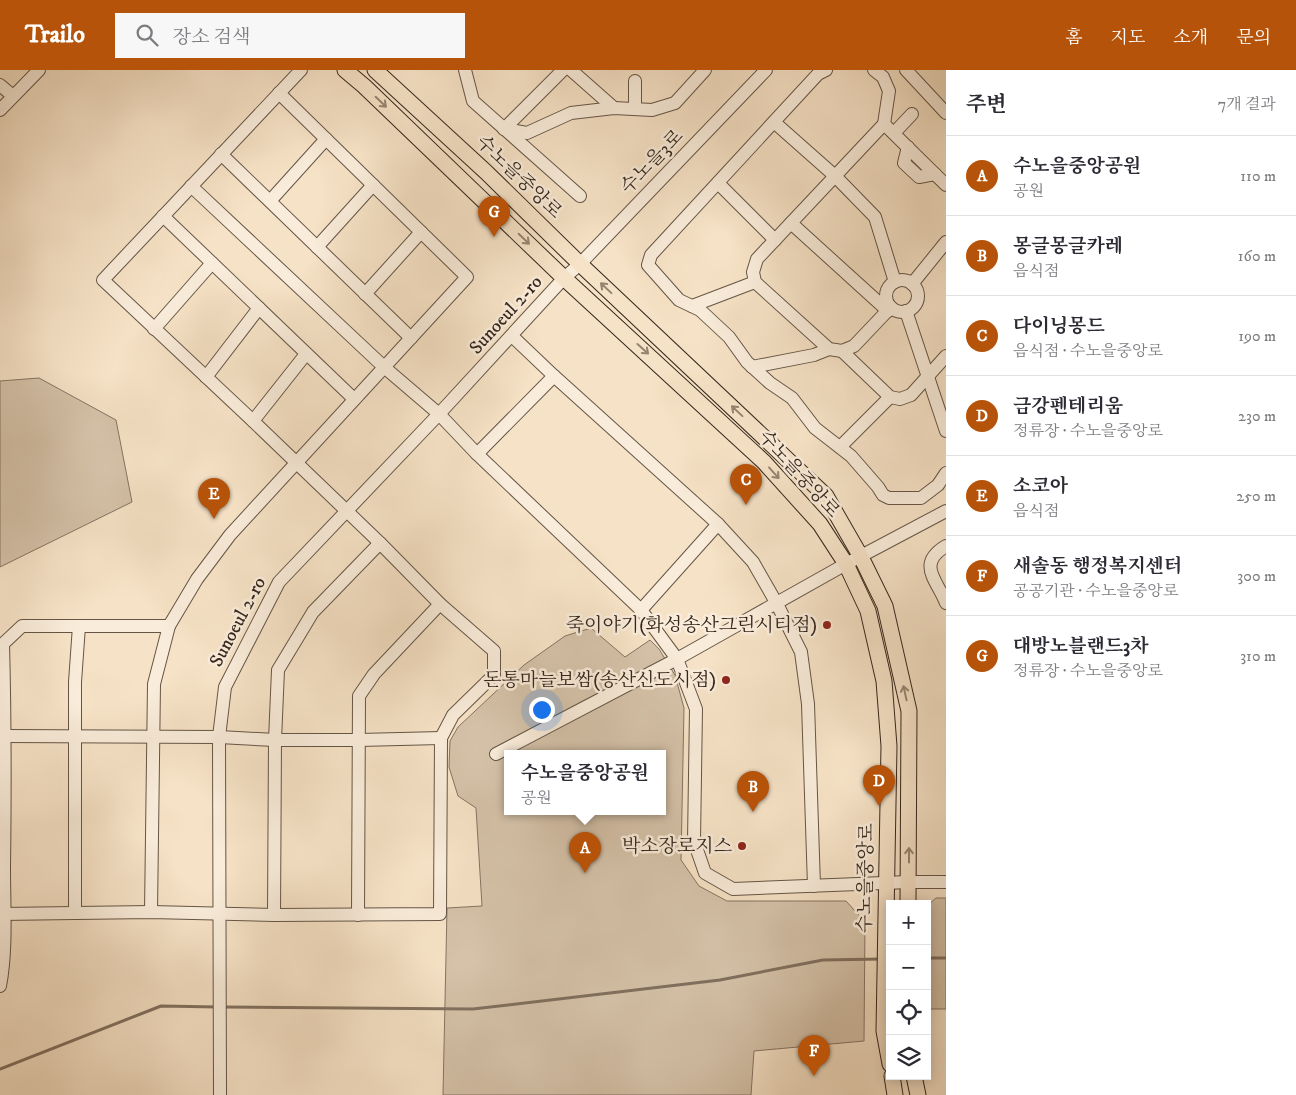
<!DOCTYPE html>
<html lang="ko">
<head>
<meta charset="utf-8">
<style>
  :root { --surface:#fff; --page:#f7f7f7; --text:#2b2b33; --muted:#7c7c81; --line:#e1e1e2; --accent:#b45309 }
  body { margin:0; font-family:"IM FELL DW Pica","Noto Serif KR",serif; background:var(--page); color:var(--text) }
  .controls { position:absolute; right:15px; bottom:15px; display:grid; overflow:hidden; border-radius:0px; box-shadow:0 2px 12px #0003 }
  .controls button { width:45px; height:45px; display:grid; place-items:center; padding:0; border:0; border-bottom:1px solid var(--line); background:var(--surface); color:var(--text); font:25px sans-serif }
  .you { position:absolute; left:541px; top:639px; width:18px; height:18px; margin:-12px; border:4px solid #fff; border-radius:50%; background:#1a73e8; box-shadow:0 0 0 8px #1a73e833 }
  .badge { display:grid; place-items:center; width:32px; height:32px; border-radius:50%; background:var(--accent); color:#fff; font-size:16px; font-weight:700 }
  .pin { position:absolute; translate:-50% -41px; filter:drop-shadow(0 1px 2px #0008) }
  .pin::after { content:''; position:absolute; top:26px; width:18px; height:15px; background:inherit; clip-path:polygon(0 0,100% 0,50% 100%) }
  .popup { position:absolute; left:504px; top:680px; width:162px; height:65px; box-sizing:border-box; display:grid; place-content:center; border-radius:0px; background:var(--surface); filter:drop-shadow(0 1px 4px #0005); font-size:16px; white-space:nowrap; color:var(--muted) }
  .popup b { font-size:19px; color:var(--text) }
  .popup::after { content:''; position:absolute; left:50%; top:100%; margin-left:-10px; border:10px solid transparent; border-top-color:var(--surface) }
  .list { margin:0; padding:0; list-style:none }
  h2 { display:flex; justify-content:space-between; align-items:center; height:65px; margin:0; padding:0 20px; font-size:21px }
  h2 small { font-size:16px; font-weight:400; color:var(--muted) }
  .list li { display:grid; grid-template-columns:32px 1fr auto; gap:15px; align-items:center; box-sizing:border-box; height:80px; padding:0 20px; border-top:1px solid var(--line) }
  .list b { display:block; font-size:19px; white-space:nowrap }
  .list p { margin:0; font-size:16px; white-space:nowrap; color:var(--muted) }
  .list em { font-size:16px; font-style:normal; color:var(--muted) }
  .icon { flex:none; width:28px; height:28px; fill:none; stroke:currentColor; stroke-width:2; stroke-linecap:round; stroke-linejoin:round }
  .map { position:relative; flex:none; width:946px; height:1025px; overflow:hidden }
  header { display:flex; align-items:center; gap:30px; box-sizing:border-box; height:70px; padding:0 25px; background:var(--accent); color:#fff }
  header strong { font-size:24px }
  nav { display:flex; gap:28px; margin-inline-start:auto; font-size:18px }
  .search { width:350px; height:45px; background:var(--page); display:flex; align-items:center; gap:12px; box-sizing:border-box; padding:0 18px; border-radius:0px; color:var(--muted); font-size:19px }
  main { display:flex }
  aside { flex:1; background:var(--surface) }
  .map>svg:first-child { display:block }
  .green { fill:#d5c2a9; stroke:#857462; fill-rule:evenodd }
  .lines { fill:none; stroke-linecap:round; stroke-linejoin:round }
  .stream { stroke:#81705f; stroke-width:3 }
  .minor-casing { stroke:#655546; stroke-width:14 }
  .major-casing { stroke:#35261c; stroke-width:17 }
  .minor { stroke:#f9ecda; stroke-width:12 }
  .major { stroke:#f6e2c6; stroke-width:15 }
  .oneway { stroke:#968471 }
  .poi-dot { fill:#8f2418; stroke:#f9ecda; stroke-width:2 }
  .labels { text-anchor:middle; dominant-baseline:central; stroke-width:5; stroke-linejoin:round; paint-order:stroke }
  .street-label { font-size:19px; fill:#35261c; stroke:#f9ecda }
  .poi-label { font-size:19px; fill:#35261c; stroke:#f9ecda; text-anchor:end }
</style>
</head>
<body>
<header>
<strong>Trailo</strong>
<div class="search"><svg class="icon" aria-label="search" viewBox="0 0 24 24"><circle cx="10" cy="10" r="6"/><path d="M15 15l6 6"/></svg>장소 검색</div>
<nav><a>홈</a><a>지도</a><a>소개</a><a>문의</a></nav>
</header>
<main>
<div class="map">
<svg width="946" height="1025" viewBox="0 0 946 1025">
  <rect width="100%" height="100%" fill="#f6e2c6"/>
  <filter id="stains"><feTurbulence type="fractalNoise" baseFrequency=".004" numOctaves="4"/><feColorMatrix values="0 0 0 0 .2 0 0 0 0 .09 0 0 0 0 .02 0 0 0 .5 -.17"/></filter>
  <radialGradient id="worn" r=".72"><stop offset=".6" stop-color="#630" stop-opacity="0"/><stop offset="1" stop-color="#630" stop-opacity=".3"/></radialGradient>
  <g class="green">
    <path d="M39,308L116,350L132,432L0,497V311Z"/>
    <path d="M591,558L625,587L650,570L659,579L675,605L684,638L681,790L699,816L727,831H846L865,852L864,971L754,981L751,1025H443L447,838L482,836L476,738L458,726L449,697L450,671L458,657L524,595L565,566ZM508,684H662V742H508Z"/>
    <path d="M936,828H946V939H928L927,836Z"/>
  </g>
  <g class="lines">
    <g class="stream">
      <path d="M927,888H946"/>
      <path d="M224,937L473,939L720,910L823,890L882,889"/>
      <path d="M0,999L161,936L218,937"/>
    </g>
    <defs>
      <g id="minor">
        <path d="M465,0L473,31L580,126"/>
        <path d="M571,0L614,38"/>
        <path d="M826,0L818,4L651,185L648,195L679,230L700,240L729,267L747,292L770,313L792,328L815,358L851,386L878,417L883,425L889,428H921L938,415L946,403"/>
        <path d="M874,0L883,7L889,21L884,54L757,189L753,202L755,212L829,279L842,281L854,276L891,237"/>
        <path d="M906,0L946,43"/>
        <path d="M635,11V39"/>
        <path d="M0,15L13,26"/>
        <path d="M0,40L39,0"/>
        <path d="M774,52L835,106L875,147L895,212"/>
        <path d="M884,54L946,115"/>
        <path d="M504,59L527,63L571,43L614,38L652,40L675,33L705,0"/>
        <path d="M504,59L563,0"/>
        <path d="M894,63L912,44"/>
        <path d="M908,77L904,93L919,107L935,104"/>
        <path d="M221,84L411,268"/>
        <path d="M718,113L775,170"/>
        <path d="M191,116L384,297L439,344L477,384L641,540L677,589L696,639L694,771L705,803L733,819L909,812H946"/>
        <path d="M270,131L326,69"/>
        <path d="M163,146L354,329"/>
        <path d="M791,153L888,241"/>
        <path d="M317,177L373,115"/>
        <circle cx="902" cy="226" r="16"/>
        <path d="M912,214L946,172"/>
        <path d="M365,224L421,162"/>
        <path d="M692,236L755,212"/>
        <path d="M906,241L946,361"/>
        <path d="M154,259L212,193"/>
        <path d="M512,266L554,306L718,454L753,492L777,534L801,582L808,634L814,816"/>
        <path d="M842,281L890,327L900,329L911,325L946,286"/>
        <path d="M752,297L814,285L829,279"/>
        <path d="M206,307L259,238"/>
        <path d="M253,351L306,284"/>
        <path d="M840,377L890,327"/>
        <path d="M477,384L554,306"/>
        <path d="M946,476C916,494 937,510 946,533"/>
        <path d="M641,540L718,454"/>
        <path d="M5,666L219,667L275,670H359L441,668"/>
        <path d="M496,684L677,589L846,494L946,441"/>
        <path d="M151,842L154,614L169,556L197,509L230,465L467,207L279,23"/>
        <path d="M75,843V612L79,556"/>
        <path d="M0,844L151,842L274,845L440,844L441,668L453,645L494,605V581L440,534L380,473L253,351L103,210L301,0"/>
        <path d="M274,845L275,670L278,600L313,542L380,473"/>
        <path d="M358,845L359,626L374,604L440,534"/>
        <path d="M0,916C7,880 4,836 4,798C5,724 5,649 3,574L22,556H169"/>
        <path d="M220,1025L219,667L225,617L279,512L439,344L564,208L580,194L766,0"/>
      </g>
      <g id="major">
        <path d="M345,0L364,16L564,208L764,392L820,454L846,494L868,541L884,611L889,676L884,961L890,994"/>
        <path d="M375,0L486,102L580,194L826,426L861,487L885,536L909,641L908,834"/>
        <path d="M892,1006L895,1025"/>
        <path d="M914,1006L918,1025"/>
      </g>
    </defs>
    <use href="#minor" class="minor-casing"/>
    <use href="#major" class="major-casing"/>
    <use href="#minor" class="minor"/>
    <use href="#major" class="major"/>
  </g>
  <defs><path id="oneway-shaft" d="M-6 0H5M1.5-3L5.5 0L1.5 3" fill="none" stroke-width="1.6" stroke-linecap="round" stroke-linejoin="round" transform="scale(1.25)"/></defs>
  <g class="oneway">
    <use href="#oneway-shaft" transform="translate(381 32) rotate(44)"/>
    <use href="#oneway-shaft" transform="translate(524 169) rotate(44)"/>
    <use href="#oneway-shaft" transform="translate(606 218) rotate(-137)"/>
    <use href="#oneway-shaft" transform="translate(643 279) rotate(42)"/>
    <use href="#oneway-shaft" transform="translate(737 341) rotate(-137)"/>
    <use href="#oneway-shaft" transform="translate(774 403) rotate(48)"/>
    <use href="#oneway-shaft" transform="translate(905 623) rotate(-102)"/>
    <use href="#oneway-shaft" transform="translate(909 785) rotate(-90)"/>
  </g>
  <g class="poi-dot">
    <circle cx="827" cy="555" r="5"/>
    <circle cx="726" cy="610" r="5"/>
    <circle cx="742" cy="776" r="5"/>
  </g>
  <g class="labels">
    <g class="street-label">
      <text transform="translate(652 92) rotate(-46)">수노을3로</text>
      <text transform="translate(519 107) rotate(44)">수노을중앙로</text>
      <text transform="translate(506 245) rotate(-48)">Sunoeul 2-ro</text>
      <text transform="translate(799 404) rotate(48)">수노을중앙로</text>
      <text transform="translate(238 552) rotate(-62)">Sunoeul 2-ro</text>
      <text transform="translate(866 808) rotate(-89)">수노을중앙로</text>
    </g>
    <g class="poi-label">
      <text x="817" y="555">죽이야기(화성송산그린시티점)</text>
      <text x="716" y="610">돈통마늘보쌈(송산신도시점)</text>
      <text x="732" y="776">박소장로지스</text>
    </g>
  </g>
  <rect width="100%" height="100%" filter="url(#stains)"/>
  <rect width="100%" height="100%" fill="url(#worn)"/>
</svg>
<div class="controls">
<button>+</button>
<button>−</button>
<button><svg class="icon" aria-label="locate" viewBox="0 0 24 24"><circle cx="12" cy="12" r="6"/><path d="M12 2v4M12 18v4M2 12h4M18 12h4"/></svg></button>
<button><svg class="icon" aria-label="layers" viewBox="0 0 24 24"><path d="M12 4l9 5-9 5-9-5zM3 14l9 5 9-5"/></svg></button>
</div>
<div class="you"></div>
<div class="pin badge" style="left:585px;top:803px">A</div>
<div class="popup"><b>수노을중앙공원</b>공원</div>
<div class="pin badge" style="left:753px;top:742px">B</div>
<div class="pin badge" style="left:746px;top:435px">C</div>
<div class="pin badge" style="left:879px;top:736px">D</div>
<div class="pin badge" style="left:214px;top:449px">E</div>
<div class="pin badge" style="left:814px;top:1006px">F</div>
<div class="pin badge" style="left:494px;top:167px">G</div>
</div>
<aside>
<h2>주변<small>7개 결과</small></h2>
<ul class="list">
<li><span class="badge">A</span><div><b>수노을중앙공원</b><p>공원</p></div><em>110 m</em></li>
<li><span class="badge">B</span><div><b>몽글몽글카레</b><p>음식점</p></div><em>160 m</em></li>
<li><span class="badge">C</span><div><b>다이닝몽드</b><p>음식점 · 수노을중앙로</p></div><em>190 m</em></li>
<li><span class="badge">D</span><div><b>금강펜테리움</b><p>정류장 · 수노을중앙로</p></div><em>230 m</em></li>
<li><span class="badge">E</span><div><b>소코아</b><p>음식점</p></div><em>250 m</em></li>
<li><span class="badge">F</span><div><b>새솔동 행정복지센터</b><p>공공기관 · 수노을중앙로</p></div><em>300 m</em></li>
<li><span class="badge">G</span><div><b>대방노블랜드3차</b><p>정류장 · 수노을중앙로</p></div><em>310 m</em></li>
</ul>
</aside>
</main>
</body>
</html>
